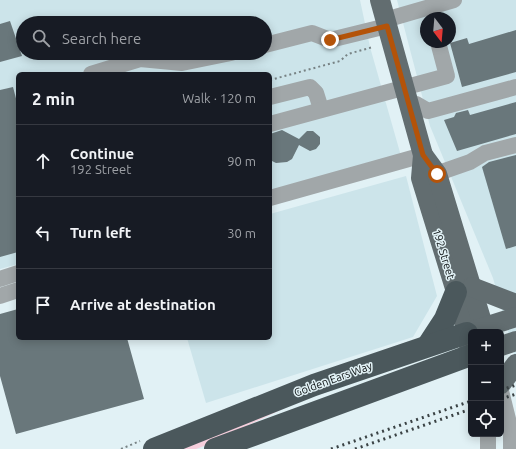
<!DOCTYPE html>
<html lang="en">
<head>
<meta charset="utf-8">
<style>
  :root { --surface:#171b24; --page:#242831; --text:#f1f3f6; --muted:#9ea1a6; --line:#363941 }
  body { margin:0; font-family:Ubuntu,sans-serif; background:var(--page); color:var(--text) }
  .controls { position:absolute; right:12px; bottom:12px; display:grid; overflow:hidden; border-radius:6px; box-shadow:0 2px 10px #0003 }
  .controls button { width:36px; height:36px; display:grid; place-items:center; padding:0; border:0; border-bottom:1px solid var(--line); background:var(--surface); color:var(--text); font:20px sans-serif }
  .compass { position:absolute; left:420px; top:12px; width:36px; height:36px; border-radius:50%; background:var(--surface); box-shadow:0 2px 10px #0003; rotate:164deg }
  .stop { position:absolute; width:12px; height:12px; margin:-9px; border:3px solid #b45309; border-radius:50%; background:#fff }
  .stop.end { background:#b45309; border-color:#fff; box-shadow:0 1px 4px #0008 }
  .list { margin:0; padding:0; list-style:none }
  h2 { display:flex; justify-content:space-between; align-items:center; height:52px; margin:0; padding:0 16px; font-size:17px }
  h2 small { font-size:13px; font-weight:400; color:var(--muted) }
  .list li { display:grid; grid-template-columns:26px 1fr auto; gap:12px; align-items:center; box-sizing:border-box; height:72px; padding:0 16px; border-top:1px solid var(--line) }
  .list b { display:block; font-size:15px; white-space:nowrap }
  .list p { margin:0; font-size:13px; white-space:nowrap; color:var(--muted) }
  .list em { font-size:13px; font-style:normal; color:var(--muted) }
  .icon { flex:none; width:22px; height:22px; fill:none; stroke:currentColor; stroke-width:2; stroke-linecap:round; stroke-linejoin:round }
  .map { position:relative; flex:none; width:516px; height:449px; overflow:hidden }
  .search { position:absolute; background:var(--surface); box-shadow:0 2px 10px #0003; left:16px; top:16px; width:256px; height:44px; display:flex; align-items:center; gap:10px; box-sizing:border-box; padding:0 14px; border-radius:22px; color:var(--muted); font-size:15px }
  .panel { position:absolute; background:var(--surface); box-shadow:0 2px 10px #0003; left:16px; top:72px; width:256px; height:268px; border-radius:6px }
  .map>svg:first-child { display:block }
  .built { fill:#cce4ea; fill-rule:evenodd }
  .green { fill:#f6cfdd }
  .building { fill:#69777b }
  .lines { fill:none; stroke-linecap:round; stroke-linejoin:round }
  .path { stroke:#778284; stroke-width:2; stroke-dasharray:2 3; stroke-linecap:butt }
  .minor { stroke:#a1a7a9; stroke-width:16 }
  .major { stroke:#626d70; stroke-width:20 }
  .highway { stroke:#4b585c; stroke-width:22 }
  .rail { stroke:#3a4244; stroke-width:3; stroke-dasharray:2 4; stroke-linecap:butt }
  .route { stroke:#b45309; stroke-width:5 }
  .labels { text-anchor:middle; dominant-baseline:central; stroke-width:3; stroke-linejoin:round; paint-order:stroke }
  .street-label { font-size:11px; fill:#0b1011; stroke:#e1f1f5 }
</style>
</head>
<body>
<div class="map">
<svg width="516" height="449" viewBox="0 0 516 449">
  <rect width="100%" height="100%" fill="#e1f1f5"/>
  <g class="built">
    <path d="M0,0H360L370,47L401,156L270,193V74H18V264L0,269ZM23,23H265V53H23Z"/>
    <path d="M397,0H516V360L493,278L430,126ZM426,18H450V42H426Z"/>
    <path d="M406,176L437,296L413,337L206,403L187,338H270V214Z"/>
  </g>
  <path class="green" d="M308,397L204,446L196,449H174Z"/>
  <g class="building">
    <path d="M10,21L22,56L0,62V24Z"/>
    <path d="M516,30V72L462,87L450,43L467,38L469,44Z"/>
    <path d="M13,87L18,106V252L0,257V90Z"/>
    <path d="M516,102V134L457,151L444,120L454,117L456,113L468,110L470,115Z"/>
    <path d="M282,130L299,139L307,131H313L320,137V144L316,149L310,151L299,145L292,159L287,162L276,163L270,160V134Z"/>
    <path d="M516,155V246L506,249L482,167L489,162Z"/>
    <path d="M18,309V338H127L144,399L16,434L0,376V314Z"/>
  </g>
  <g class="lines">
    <g class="path">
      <path d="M270,80L340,61L348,54L373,47"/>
      <path d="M121,449L140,441"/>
    </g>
    <g class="minor">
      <path d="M385,20L454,0"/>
      <path d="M265,45L312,33L330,40L387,26"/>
      <path d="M91,74L140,59L182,63L231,53"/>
      <path d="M270,97L310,87L316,93L321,109"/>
      <path d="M409,106L416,104L428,111L516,87"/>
      <path d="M270,124L447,76L438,42"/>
      <path d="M427,177L470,162L485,153L516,145"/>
      <path d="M270,198L423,155"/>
      <path d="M0,279L18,273"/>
      <path d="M0,296L18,290"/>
      <path d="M501,391L511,431V449"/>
      <path d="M488,449V434"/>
    </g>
    <g class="major">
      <path d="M380,0L423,155L421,178L462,311L470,350"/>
      <path d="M423,155L437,174L485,332"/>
      <path d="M472,287L516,304"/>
      <path d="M472,331L516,317"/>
      <path d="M501,346L516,341"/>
      <path d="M501,384L516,364"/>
    </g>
    <g class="highway">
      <path d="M428,345L445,319L456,292"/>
      <path d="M154,449L314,385L467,333"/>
      <path d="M215,449L471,355"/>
    </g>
    <g class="rail">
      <path d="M501,390L516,385"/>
      <path d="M501,399L516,394"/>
      <path d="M331,449L471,401"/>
      <path d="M355,449L471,409"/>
    </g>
  </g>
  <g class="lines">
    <path class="route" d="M330,40L387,26L423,155L437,174"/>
  </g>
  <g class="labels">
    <g class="street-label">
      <text transform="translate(444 254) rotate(73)">192 Street</text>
      <text transform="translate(333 379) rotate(-20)">Golden Ears Way</text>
    </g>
  </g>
</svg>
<div class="controls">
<button>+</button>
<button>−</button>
<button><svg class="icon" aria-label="locate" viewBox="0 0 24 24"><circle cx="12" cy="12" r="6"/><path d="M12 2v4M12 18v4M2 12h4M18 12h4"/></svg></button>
</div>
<svg class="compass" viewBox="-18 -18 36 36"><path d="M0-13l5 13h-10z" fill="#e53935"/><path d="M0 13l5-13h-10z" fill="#9ea1a6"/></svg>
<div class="stop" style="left:437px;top:174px"></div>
<div class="stop end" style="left:330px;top:40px"></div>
<div class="search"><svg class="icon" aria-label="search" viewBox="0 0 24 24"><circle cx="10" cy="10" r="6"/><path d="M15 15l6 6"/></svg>Search here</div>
<section class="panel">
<h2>2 min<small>Walk · 120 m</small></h2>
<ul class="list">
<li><svg class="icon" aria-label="ahead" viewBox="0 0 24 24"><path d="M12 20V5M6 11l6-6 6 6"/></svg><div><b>Continue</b><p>192 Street</p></div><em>90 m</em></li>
<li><svg class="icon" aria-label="left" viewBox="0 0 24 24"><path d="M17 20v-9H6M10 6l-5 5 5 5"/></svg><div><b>Turn left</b></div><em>30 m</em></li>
<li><svg class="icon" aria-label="arrive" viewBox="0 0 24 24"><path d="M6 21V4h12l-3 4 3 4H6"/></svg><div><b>Arrive at destination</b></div></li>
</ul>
</section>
</div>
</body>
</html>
